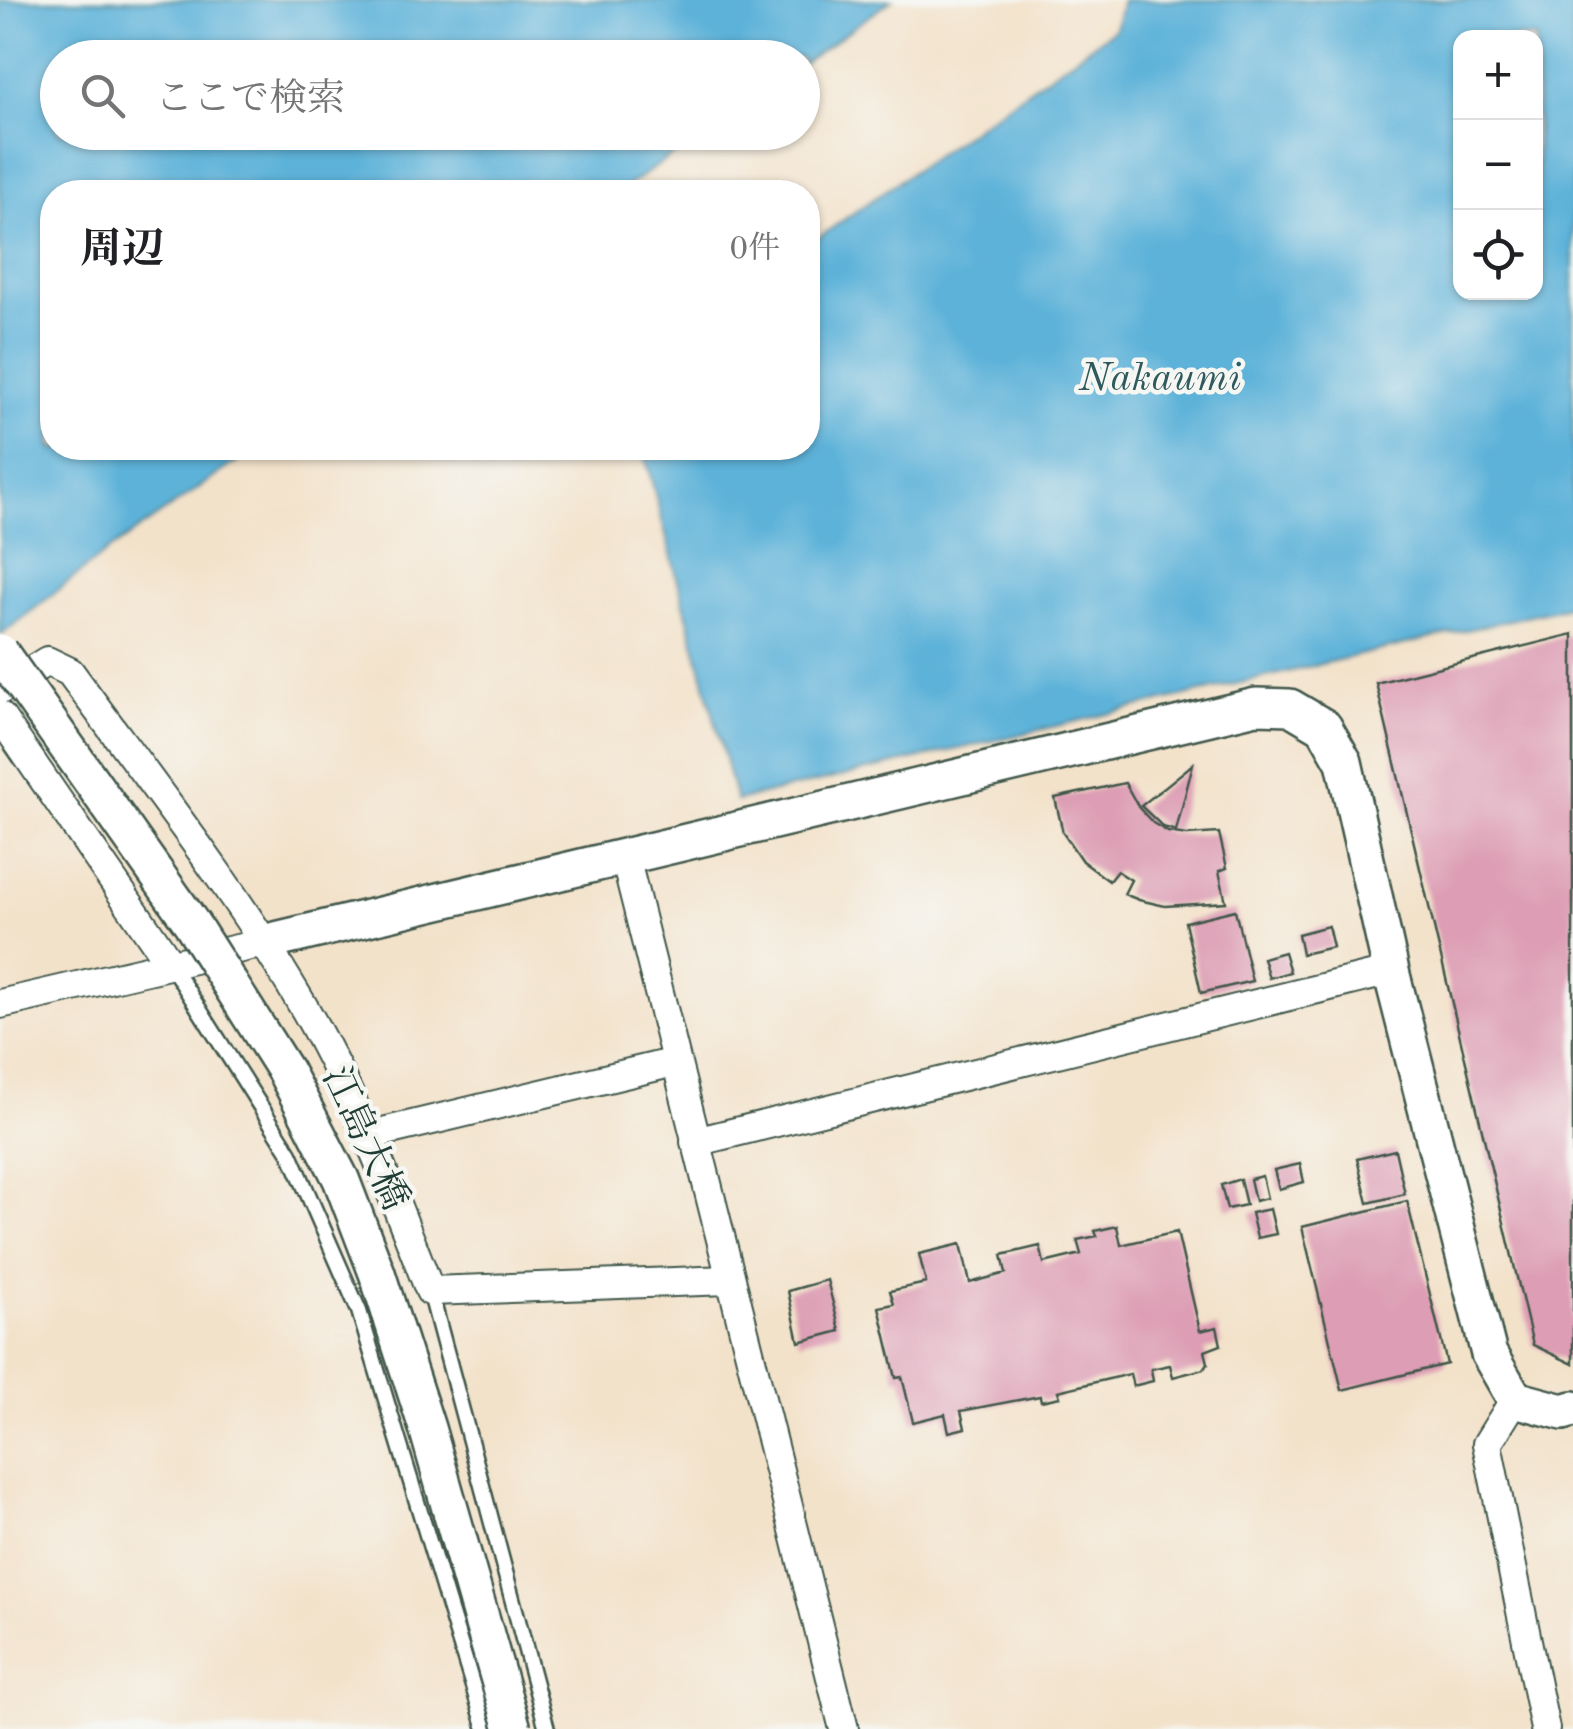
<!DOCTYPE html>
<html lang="ja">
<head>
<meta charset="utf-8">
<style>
  :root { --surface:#fff; --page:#f2f2f2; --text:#202124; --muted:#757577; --line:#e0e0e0 }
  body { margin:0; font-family:"Old Standard TT","Noto Serif JP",serif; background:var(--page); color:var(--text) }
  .controls { position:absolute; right:30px; top:30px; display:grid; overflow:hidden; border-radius:20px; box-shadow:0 2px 8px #0004 }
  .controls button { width:90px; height:90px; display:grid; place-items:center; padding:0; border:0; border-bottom:2px solid var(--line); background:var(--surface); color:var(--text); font:50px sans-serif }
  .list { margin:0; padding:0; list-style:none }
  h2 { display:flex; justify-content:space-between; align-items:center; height:130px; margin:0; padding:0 40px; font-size:42px }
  h2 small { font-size:32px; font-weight:400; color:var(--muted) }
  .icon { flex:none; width:55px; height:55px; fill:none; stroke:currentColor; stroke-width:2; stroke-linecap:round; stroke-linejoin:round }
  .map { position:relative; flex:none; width:1573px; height:1729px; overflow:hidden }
  .search { position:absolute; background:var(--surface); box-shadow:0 2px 8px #0004; left:40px; top:40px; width:780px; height:110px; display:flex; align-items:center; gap:25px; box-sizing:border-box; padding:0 35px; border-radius:55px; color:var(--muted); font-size:38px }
  .panel { position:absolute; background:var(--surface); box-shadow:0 2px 8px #0004; left:40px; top:180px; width:780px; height:280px; border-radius:40px }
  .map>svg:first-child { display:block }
  .water { fill:#5db2d9; stroke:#3e7886; stroke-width:2.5; fill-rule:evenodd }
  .building { fill:#dd9db4 }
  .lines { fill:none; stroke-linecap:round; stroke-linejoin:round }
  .service-casing { stroke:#3f564a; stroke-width:19 }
  .minor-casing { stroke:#3f564a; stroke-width:32 }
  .tertiary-casing { stroke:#3f564a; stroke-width:40 }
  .service { stroke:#fff; stroke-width:14 }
  .minor { stroke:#fff; stroke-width:28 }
  .tertiary { stroke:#fff; stroke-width:35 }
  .tertiary-bridge-casing { stroke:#3f564a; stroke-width:40; stroke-linecap:butt }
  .tertiary-bridge { stroke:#fff; stroke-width:35 }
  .labels { text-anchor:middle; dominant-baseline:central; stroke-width:9; stroke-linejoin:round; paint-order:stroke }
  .street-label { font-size:38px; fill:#1f3d34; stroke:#f6f6f2 }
  .water-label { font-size:40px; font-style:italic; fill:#2e5a5d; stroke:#f6f6f2 }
</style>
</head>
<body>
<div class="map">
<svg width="1573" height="1729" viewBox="0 0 1573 1729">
  <rect width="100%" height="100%" fill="#f6f6f2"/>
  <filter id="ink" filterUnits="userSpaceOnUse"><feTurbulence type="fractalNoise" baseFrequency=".01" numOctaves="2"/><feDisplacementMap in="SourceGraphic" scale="20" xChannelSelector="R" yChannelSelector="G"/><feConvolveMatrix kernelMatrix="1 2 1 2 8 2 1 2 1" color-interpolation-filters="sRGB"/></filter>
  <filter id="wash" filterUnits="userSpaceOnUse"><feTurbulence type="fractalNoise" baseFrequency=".0048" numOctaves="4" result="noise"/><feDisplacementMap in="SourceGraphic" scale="40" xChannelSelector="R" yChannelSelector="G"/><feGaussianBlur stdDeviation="2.25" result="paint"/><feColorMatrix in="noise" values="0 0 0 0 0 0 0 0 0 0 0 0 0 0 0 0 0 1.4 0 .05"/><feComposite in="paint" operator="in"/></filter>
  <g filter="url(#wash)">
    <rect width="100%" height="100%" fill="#f3e2ca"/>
    <g class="water">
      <path d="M0,0H892L803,63L802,58H58V132L705,133L619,192H52V448H256L101,556L0,636Z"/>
      <path d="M1122,0H1573V605L736,801L643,448H808V245L1115,29ZM1460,38H1536V292H1460Z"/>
    </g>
    <g id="blocks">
      <g class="building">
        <path d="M1573,634V1364L1533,1345L1376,683Z"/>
        <path d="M1193,764L1176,831L1163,827L1141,806Z"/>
        <path d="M1125,783L1139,808L1153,823L1168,832L1187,835L1219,833L1227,868L1219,871L1226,902L1165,906L1139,900L1124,894L1131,880L1117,871L1109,881L1082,861L1063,833L1055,798Z"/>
        <path d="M1235,910L1252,981L1201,993L1185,922Z"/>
        <path d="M1328,926L1333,947L1302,954L1298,934Z"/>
        <path d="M1284,952L1290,972L1269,978L1263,958Z"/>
        <path d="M1395,1150L1405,1194L1368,1203L1357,1159Z"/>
        <path d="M1300,1164L1304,1182L1279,1189L1274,1170Z"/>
        <path d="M1262,1176L1267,1198L1255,1201L1250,1179Z"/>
        <path d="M1240,1179L1246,1205L1227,1209L1221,1185Z"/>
        <path d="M1407,1201L1447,1364L1342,1390L1302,1227Z"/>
        <path d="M1270,1209L1276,1234L1257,1238L1251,1213Z"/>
        <path d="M1117,1226L1121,1245L1177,1232L1200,1331L1217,1327L1221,1345L1205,1351L1208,1363L1204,1369L1173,1377L1170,1365L1151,1369L1153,1381L1133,1386L1130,1374L1058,1391L1060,1397L1041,1401L1040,1396L961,1411L965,1428L949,1432L945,1414L913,1422L902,1377L896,1378L879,1307L894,1304L890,1291L926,1283L919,1254L961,1244L970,1283L1006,1273L1002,1255L1040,1246L1044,1263L1081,1254L1077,1240L1097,1236L1095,1231Z"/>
        <path d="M827,1280L840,1331L799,1342L788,1291Z"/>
      </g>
    </g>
  </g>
  <g filter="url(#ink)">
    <use href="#blocks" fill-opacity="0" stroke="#3f564a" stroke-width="2.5"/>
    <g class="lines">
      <defs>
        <g id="service">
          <path d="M171,965L290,1153L359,1311L486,1729"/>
          <path d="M430,1291L547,1729"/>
        </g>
        <g id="minor">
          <path d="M0,690L47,661L70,672C151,783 237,892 306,1011C357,1101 393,1195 430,1291L729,1280"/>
          <path d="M0,716L171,965"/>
          <path d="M625,857L844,1729"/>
          <path d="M0,1004L263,943"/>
          <path d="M370,1135L675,1062"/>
          <path d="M695,1142L1391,971"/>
          <path d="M1515,1399L1487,1444L1545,1729"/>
        </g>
        <path id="tertiary" d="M263,943L1256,706L1290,707L1324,727L1344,762L1391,971L1489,1354L1515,1399L1563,1412L1573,1409"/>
      </defs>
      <use href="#service" class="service-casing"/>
      <use href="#minor" class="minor-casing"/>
      <use href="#tertiary" class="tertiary-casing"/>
      <use href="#service" class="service"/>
      <use href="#minor" class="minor"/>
      <use href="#tertiary" class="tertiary"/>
      <defs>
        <path id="tertiary-bridge" d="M0,652L192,924L285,1071L341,1179L377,1273L427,1428L513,1729"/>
      </defs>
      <use href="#tertiary-bridge" class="tertiary-bridge-casing"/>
      <use href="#tertiary-bridge" class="tertiary-bridge"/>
    </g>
  </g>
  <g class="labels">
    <g class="street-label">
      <text transform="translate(364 1139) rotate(65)">江島大橋</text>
    </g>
    <g class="water-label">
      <text x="1160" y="380">Nakaumi</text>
    </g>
  </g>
</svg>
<div class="controls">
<button>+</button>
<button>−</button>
<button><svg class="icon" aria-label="locate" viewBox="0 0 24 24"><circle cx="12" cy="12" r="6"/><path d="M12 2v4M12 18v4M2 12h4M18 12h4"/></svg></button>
</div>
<div class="search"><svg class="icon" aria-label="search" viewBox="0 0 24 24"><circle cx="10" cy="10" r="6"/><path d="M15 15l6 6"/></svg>ここで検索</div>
<section class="panel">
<h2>周辺<small>0件</small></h2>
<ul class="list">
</ul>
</section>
</div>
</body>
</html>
